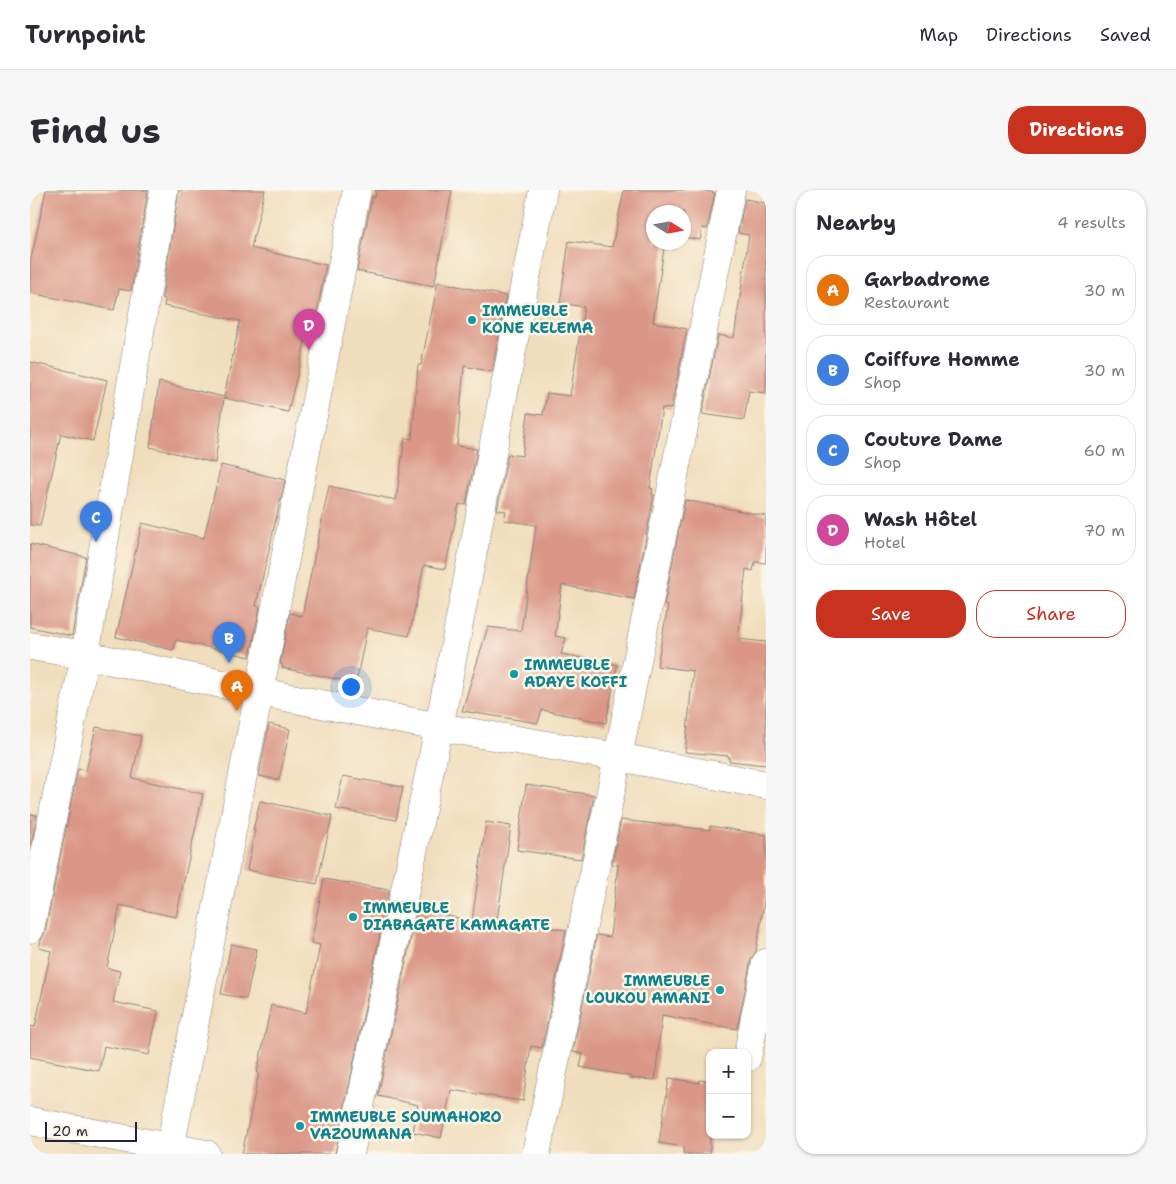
<!DOCTYPE html>
<html lang="en">
<head>
<meta charset="utf-8">
<style>
  :root { --surface:#fff; --page:#f7f7f7; --text:#2b2b33; --muted:#7c7c81; --line:#e1e1e2; --accent:#c8321e }
  body { margin:0; font-family:"Shantell Sans",sans-serif; background:var(--page); color:var(--text) }
  .controls { position:absolute; right:15px; bottom:15px; display:grid; overflow:hidden; border-radius:10px; box-shadow:0 1px 4px #0004 }
  .controls button { width:45px; height:45px; display:grid; place-items:center; padding:0; border:0; border-bottom:1px solid var(--line); background:var(--surface); color:var(--text); font:25px sans-serif }
  .compass { position:absolute; left:616px; top:15px; width:45px; height:45px; border-radius:50%; background:var(--surface); box-shadow:0 1px 4px #0004; rotate:101deg }
  .scale { position:absolute; left:15px; bottom:12px; width:92px; box-sizing:border-box; padding-left:5px; border:2px solid #22223b; border-top:0; font-size:14px; line-height:18px; white-space:nowrap; color:#22223b; -webkit-text-stroke:4px #fcf5e5; paint-order:stroke }
  .you { position:absolute; left:320px; top:496px; width:18px; height:18px; margin:-12px; border:4px solid #fff; border-radius:50%; background:#1a73e8; box-shadow:0 0 0 8px #1a73e833 }
  .badge { display:grid; place-items:center; width:32px; height:32px; border-radius:50%; background:var(--accent); color:#fff; font-size:16px; font-weight:700 }
  .pin { position:absolute; translate:-50% -41px; filter:drop-shadow(0 1px 2px #0008) }
  .pin::after { content:''; position:absolute; top:26px; width:18px; height:15px; background:inherit; clip-path:polygon(0 0,100% 0,50% 100%) }
  .list { margin:0; padding:0; list-style:none }
  h2 { display:flex; justify-content:space-between; align-items:center; height:65px; margin:0; padding:0 20px; font-size:21px }
  h2 small { font-size:16px; font-weight:400; color:var(--muted) }
  .list li { display:grid; grid-template-columns:32px 1fr auto; gap:15px; align-items:center; box-sizing:border-box; height:70px; margin:0 10px 10px; padding:0 10px; border:1px solid var(--line); border-radius:20px }
  .list b { display:block; font-size:19px; white-space:nowrap }
  .list p { margin:0; font-size:16px; white-space:nowrap; color:var(--muted) }
  .list em { font-size:16px; font-style:normal; color:var(--muted) }
  .actions { display:flex; gap:10px; padding:15px 20px }
  .actions a { flex:1; padding:11px 0; border:1px solid var(--accent); border-radius:20px; text-align:center; font-size:18px; color:var(--accent) }
  .actions .main { background:var(--accent); color:#fff }
  .map { position:relative; flex:none; width:736px; height:964px; overflow:hidden; border-radius:20px }
  header { display:flex; align-items:center; gap:30px; box-sizing:border-box; height:70px; padding:0 25px; background:var(--surface); border-bottom:1px solid var(--line) }
  header strong { font-size:24px }
  nav { display:flex; gap:28px; margin-inline-start:auto; font-size:18px }
  .intro { display:flex; align-items:center; justify-content:space-between; box-sizing:border-box; height:120px; padding:0 30px }
  h1 { margin:0; font-size:35px }
  .button { padding:12px 22px; border-radius:20px; background:var(--accent); color:#fff; font-size:18px; font-weight:700 }
  main { display:flex; gap:30px; padding:0 30px }
  aside { flex:1; background:var(--surface); border-radius:20px; box-shadow:0 1px 4px #0004 }
  .map>svg:first-child { display:block }
  .building { fill:#da9787 }
  .lines { fill:none; stroke-linecap:round; stroke-linejoin:round }
  .street-casing { stroke:#89807c; stroke-width:29 }
  .street { stroke:#fff; stroke-width:28 }
  .culture-dot { fill:#0f9aa8; stroke:#fcf5e5; stroke-width:2 }
  .labels { text-anchor:middle; dominant-baseline:central; stroke-width:5; stroke-linejoin:round; paint-order:stroke }
  .culture-label { font-size:15px; font-weight:bold; fill:#0d838f; stroke:#fcf5e5; text-anchor:start }
</style>
</head>
<body>
<header>
<strong>Turnpoint</strong>
<nav><a>Map</a><a>Directions</a><a>Saved</a></nav>
</header>
<div class="intro"><h1>Find us</h1><a class="button">Directions</a></div>
<main>
<div class="map">
<svg width="736" height="964" viewBox="0 0 736 964">
  <rect width="100%" height="100%" fill="#fcf5e5"/>
  <filter id="ink" filterUnits="userSpaceOnUse"><feTurbulence type="fractalNoise" baseFrequency=".02" numOctaves="2"/><feDisplacementMap in="SourceGraphic" scale="10" xChannelSelector="R" yChannelSelector="G"/><feConvolveMatrix kernelMatrix="1 2 1 2 8 2 1 2 1" color-interpolation-filters="sRGB"/></filter>
  <filter id="wash" filterUnits="userSpaceOnUse"><feTurbulence type="fractalNoise" baseFrequency=".0096" numOctaves="4" result="noise"/><feDisplacementMap in="SourceGraphic" scale="20" xChannelSelector="R" yChannelSelector="G"/><feGaussianBlur stdDeviation="1.12" result="paint"/><feColorMatrix in="noise" values="0 0 0 0 0 0 0 0 0 0 0 0 0 0 0 0 0 1.4 0 .05"/><feComposite in="paint" operator="in"/></filter>
  <g filter="url(#wash)">
    <rect width="100%" height="100%" fill="#f0ddbc"/>
    <g id="blocks">
      <g class="building">
        <path d="M16,0H118L101,101L89,99L84,120L0,103V74Z"/>
        <path d="M149,0H235L221,58L296,75L282,148L276,147L258,222L194,208L185,273L120,257L129,192L194,207L210,131L134,116L135,109L132,108Z"/>
        <path d="M346,0H422L404,96L327,81L342,7L345,8Z"/>
        <path d="M594,0H671L685,3L677,39L672,38L670,50L654,47V22H624V52H635L623,132L657,139L641,219L632,218L620,298L623,299L622,304L624,305L604,409L532,395L525,446L536,448L531,464L587,475L576,533L512,520L508,533L432,521L458,437L491,441L506,335L474,330L476,321L467,320L478,264L492,266L498,223L513,225L517,203L540,206L554,117L530,113L539,51L582,57Z"/>
        <path d="M715,9L736,13V203L719,201L714,230L672,224L688,145L704,148L719,45L708,43Z"/>
        <path d="M408,92L476,106L462,182L434,176L427,256L447,259L436,315L429,314L415,379L394,375L379,446L337,438L326,493L252,478L253,475L250,474L260,423L272,426L299,296L366,310L375,248L382,249L388,175H391Z"/>
        <path d="M0,172L77,190L63,251L31,244L10,336L0,335Z"/>
        <path d="M191,275L255,290L226,416L230,417L220,467L146,450L143,460L86,447L112,333L174,348Z"/>
        <path d="M655,310L736,326V373L725,372L723,381L716,379L708,449L736,452V575L699,571V566L655,562L663,481L627,476L638,416L634,415Z"/>
        <path d="M0,354L56,367L42,446L0,437Z"/>
        <path d="M239,534L260,539L249,590L229,586Z"/>
        <path d="M66,537L111,546L102,588L173,604L146,727L90,715L77,778L90,781L83,812L128,821L119,865L74,856L69,881L0,867V836L5,837L21,761L9,758L11,750L15,742L48,579L56,581Z"/>
        <path d="M313,586L373,597L366,630L306,619Z"/>
        <path d="M496,595L564,605L551,669L487,660Z"/>
        <path d="M230,611L302,626L287,694L217,680L225,640H223Z"/>
        <path d="M0,624L7,625L0,660Z"/>
        <path d="M591,630L680,640V636L736,645V701L726,761L721,770L707,839L632,825L625,890L600,888V886L550,877L553,864L543,862L567,745L580,747L588,675L582,674Z"/>
        <path d="M456,632L481,636L467,730L536,740L512,858L501,856L493,911L421,900L411,948L383,942L388,915L348,906L387,719L442,731Z"/>
        <path d="M294,689L359,700L305,964H212L229,883H227L241,815L276,823L290,755L281,753Z"/>
        <path d="M201,754L227,759L216,809L191,804Z"/>
        <path d="M639,888L669,893V890L680,891V964H653L654,957L629,953Z"/>
      </g>
    </g>
  </g>
  <g filter="url(#ink)">
    <use href="#blocks" fill-opacity="0" stroke="#89807c" stroke-width="1"/>
    <g class="lines">
      <defs>
        <g id="street">
          <path d="M0,456L55,465L230,502L409,537L588,567L736,595"/>
          <path d="M0,739L55,465L134,0"/>
          <path d="M717,868L736,773"/>
          <path d="M0,931L176,964"/>
          <path d="M139,964L327,0"/>
          <path d="M320,964L409,537L513,0"/>
          <path d="M506,964L588,567L701,0"/>
        </g>
      </defs>
      <use href="#street" class="street-casing"/>
      <use href="#street" class="street"/>
    </g>
  </g>
  <g class="culture-dot">
    <circle cx="442" cy="130" r="5"/>
    <circle cx="484" cy="484" r="5"/>
    <circle cx="323" cy="727" r="5"/>
    <circle cx="690" cy="800" r="5"/>
    <circle cx="270" cy="936" r="5"/>
  </g>
  <g class="labels">
    <g class="culture-label">
      <text x="452" y="121">IMMEUBLE<tspan x="452" dy="17">KONE KELEMA</tspan></text>
      <text x="494" y="475">IMMEUBLE<tspan x="494" dy="17">ADAYE KOFFI</tspan></text>
      <text x="333" y="718">IMMEUBLE<tspan x="333" dy="17">DIABAGATE KAMAGATE</tspan></text>
      <text x="680" y="791" text-anchor="end">IMMEUBLE<tspan x="680" dy="17">LOUKOU AMANI</tspan></text>
      <text x="280" y="927">IMMEUBLE SOUMAHORO<tspan x="280" dy="17">VAZOUMANA</tspan></text>
    </g>
  </g>
</svg>
<div class="controls">
<button>+</button>
<button>−</button>
</div>
<svg class="compass" viewBox="-18 -18 36 36"><path d="M0-13l5 13h-10z" fill="#e53935"/><path d="M0 13l5-13h-10z" fill="#7c7c81"/></svg>
<div class="scale">20 m</div>
<div class="you"></div>
<div class="pin badge" style="left:207px;top:521px;background:#e8710a">A</div>
<div class="pin badge" style="left:199px;top:473px;background:#3f7fe0">B</div>
<div class="pin badge" style="left:66px;top:352px;background:#3f7fe0">C</div>
<div class="pin badge" style="left:279px;top:160px;background:#d1479c">D</div>
</div>
<aside>
<h2>Nearby<small>4 results</small></h2>
<ul class="list">
<li><span class="badge" style="background:#e8710a">A</span><div><b>Garbadrome</b><p>Restaurant</p></div><em>30 m</em></li>
<li><span class="badge" style="background:#3f7fe0">B</span><div><b>Coiffure Homme</b><p>Shop</p></div><em>30 m</em></li>
<li><span class="badge" style="background:#3f7fe0">C</span><div><b>Couture Dame</b><p>Shop</p></div><em>60 m</em></li>
<li><span class="badge" style="background:#d1479c">D</span><div><b>Wash Hôtel</b><p>Hotel</p></div><em>70 m</em></li>
</ul>
<div class="actions"><a class="main">Save</a><a>Share</a></div>
</aside>
</main>
</body>
</html>
